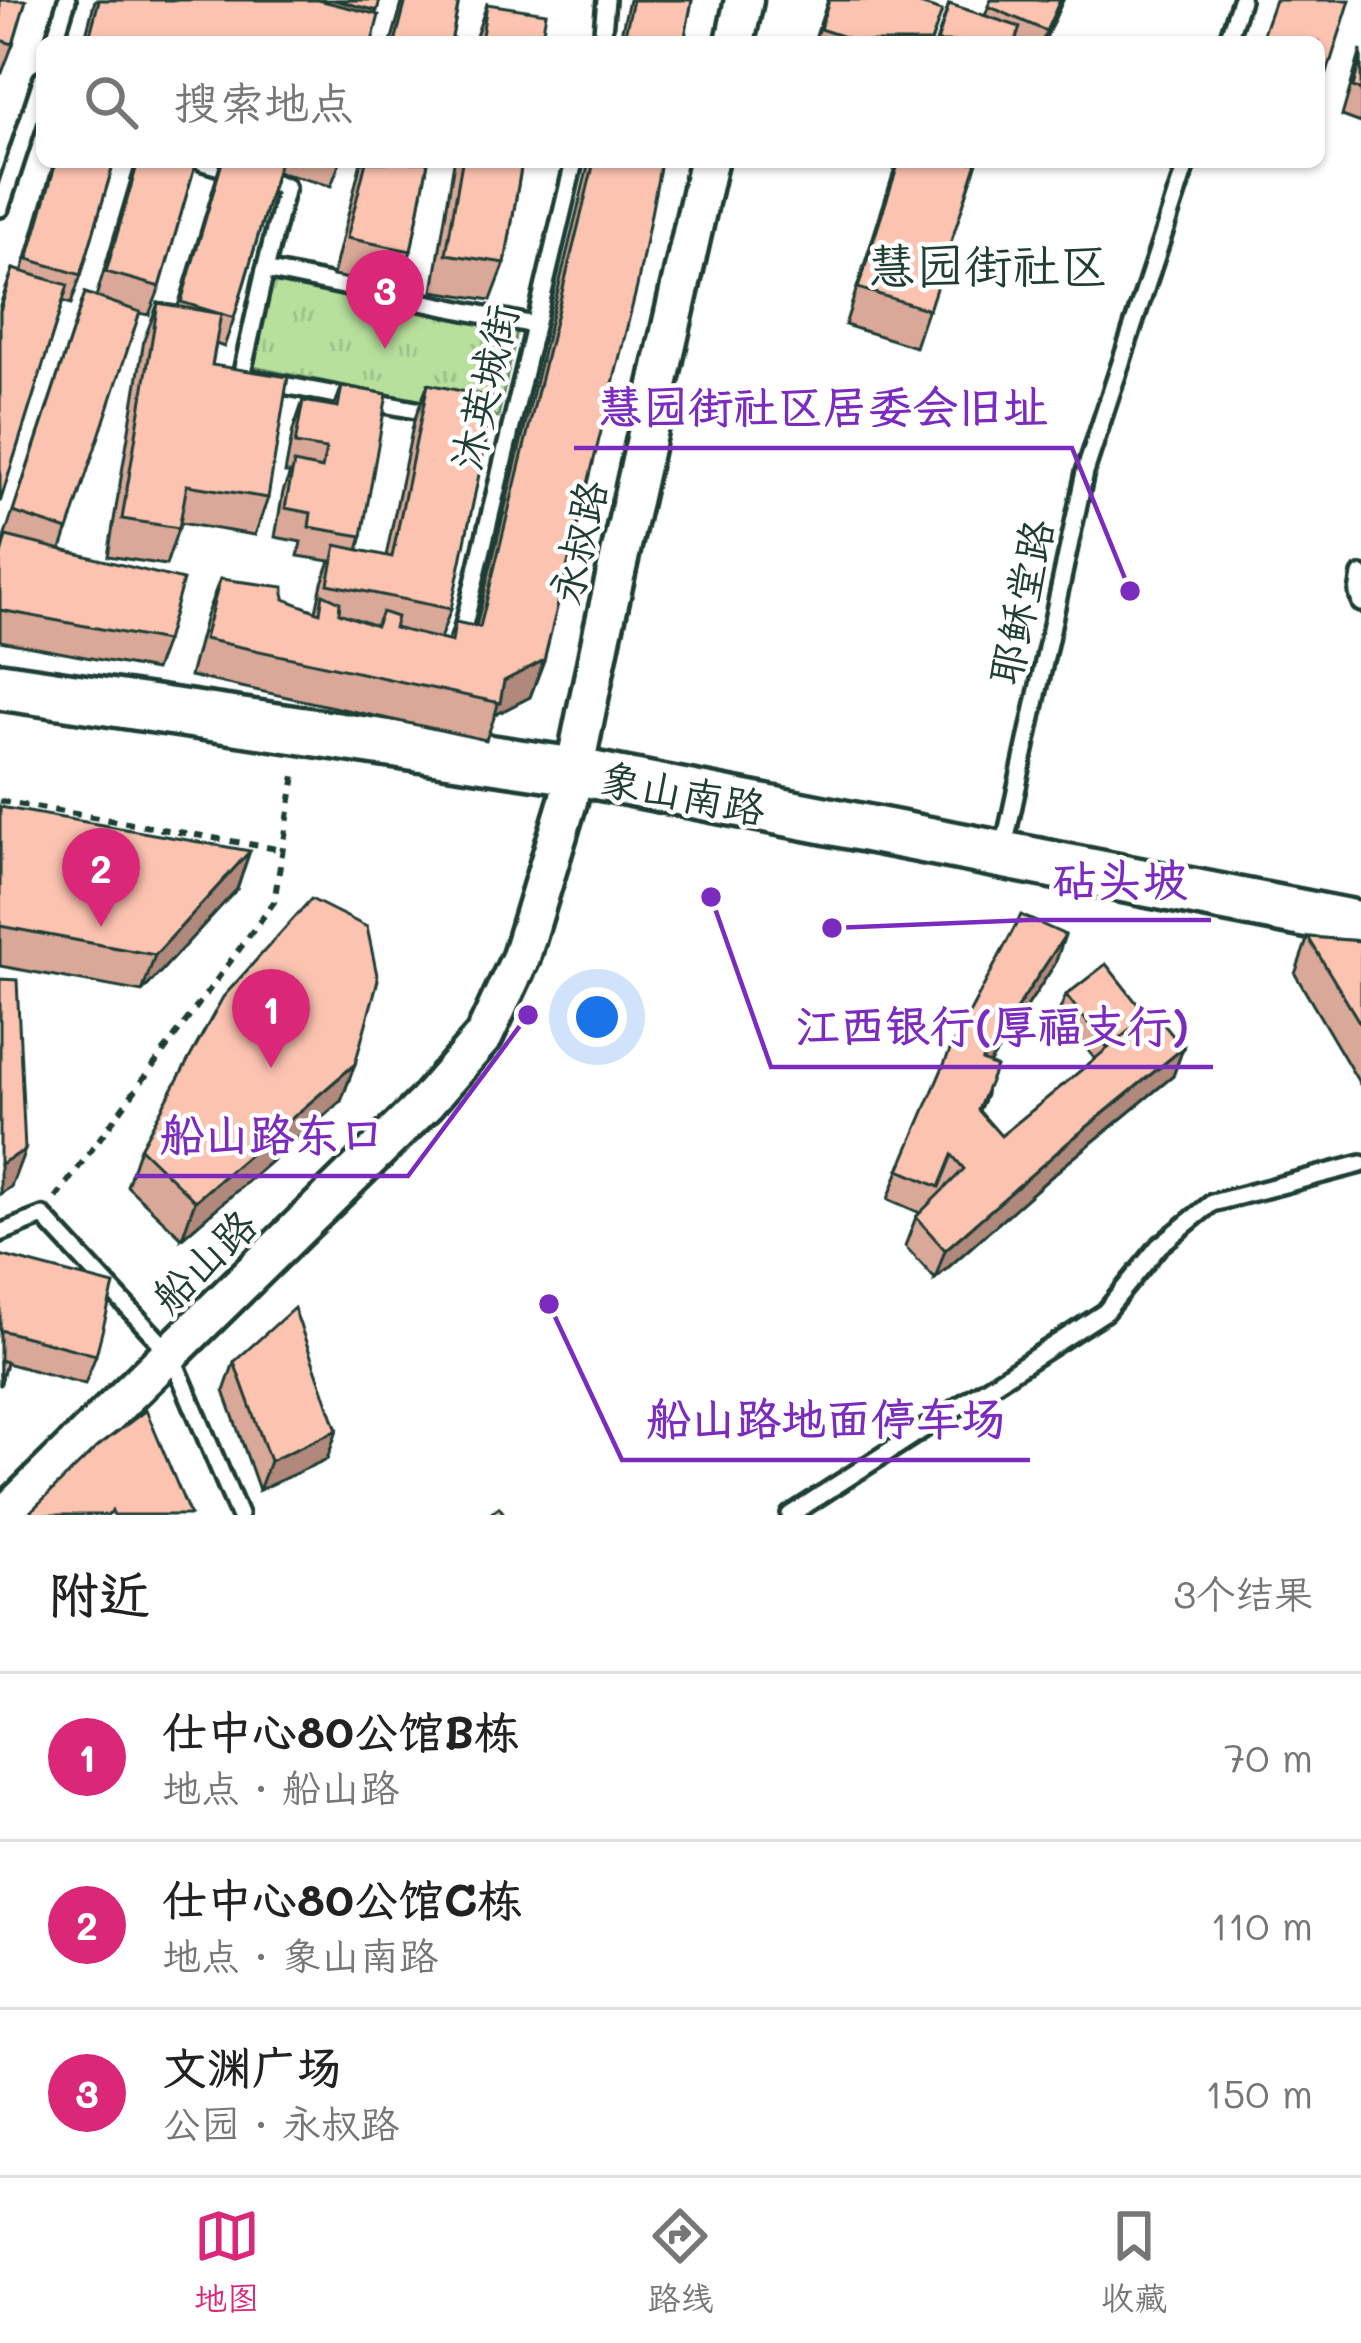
<!DOCTYPE html>
<html lang="zh">
<head>
<meta charset="utf-8">
<style>
  :root { --surface:#fff; --page:#f6f6f6; --text:#222; --muted:#767676; --line:#e0e0e0; --accent:#db2777 }
  body { margin:0; font-family:Mali,"LXGW WenKai TC",sans-serif; background:var(--page); color:var(--text) }
  .you { position:absolute; left:597px; top:1017px; width:42px; height:42px; margin:-30px; border:9px solid #fff; border-radius:50%; background:#1a73e8; box-shadow:0 0 0 18px #1a73e833 }
  .badge { display:grid; place-items:center; width:78px; height:78px; border-radius:50%; background:var(--accent); color:#fff; font-size:39px; font-weight:700 }
  .pin { position:absolute; translate:-50% -99px; filter:drop-shadow(0 3px 6px #0008) }
  .pin::after { content:''; position:absolute; top:63px; width:42px; height:36px; background:inherit; clip-path:polygon(0 0,100% 0,50% 100%) }
  .list { margin:0; padding:0; list-style:none }
  h2 { display:flex; justify-content:space-between; align-items:center; height:156px; margin:0; padding:0 48px; font-size:51px }
  h2 small { font-size:39px; font-weight:400; color:var(--muted) }
  .list li { display:grid; grid-template-columns:78px 1fr auto; gap:36px; align-items:center; box-sizing:border-box; height:168px; padding:0 48px; border-top:3px solid var(--line) }
  .list b { display:block; font-size:45px; white-space:nowrap }
  .list p { margin:0; font-size:39px; white-space:nowrap; color:var(--muted) }
  .list em { font-size:39px; font-style:normal; color:var(--muted) }
  .icon { flex:none; width:66px; height:66px; fill:none; stroke:currentColor; stroke-width:2; stroke-linecap:round; stroke-linejoin:round }
  .map { position:relative; flex:none; width:1361px; height:1515px; overflow:hidden }
  .search { position:absolute; background:var(--surface); box-shadow:0 3px 9px #0004; left:36px; right:36px; top:36px; height:132px; display:flex; align-items:center; gap:30px; box-sizing:border-box; padding:0 42px; border-radius:18px; color:var(--muted); font-size:45px }
  .sheet { height:660px; background:var(--surface) }
  nav { display:flex; justify-content:space-around; align-items:center; box-sizing:border-box; height:168px; border-top:3px solid var(--line); background:var(--surface); font-size:33px; color:var(--muted) }
  nav a { display:grid; justify-items:center; gap:6px }
  nav .on { color:var(--accent) }
  .map>svg:first-child { display:block }
  .grass { fill:url(#grass-tufts); stroke:#6b8e68; stroke-width:3 }
  .lines { fill:none; stroke-linecap:round; stroke-linejoin:round }
  .service-casing { stroke:#1f3d34; stroke-width:24 }
  .tertiary-casing { stroke:#1f3d34; stroke-width:45 }
  .primary-casing { stroke:#1f3d34; stroke-width:54 }
  .path { stroke:#1f3d34; stroke-width:6; stroke-dasharray:9 9; stroke-linecap:butt }
  .service { stroke:#fff; stroke-width:15 }
  .tertiary { stroke:#fff; stroke-width:36 }
  .primary { stroke:#fff; stroke-width:45 }
  .wall { fill:#d9a898; stroke:#1f3d34; stroke-width:3 }
  .shaded-wall { fill:#b0887c; stroke:#1f3d34; stroke-width:3 }
  .building { fill:#fcc3b1; stroke:#1f3d34; stroke-width:3 }
  .labels { text-anchor:middle; dominant-baseline:central; stroke-width:9; stroke-linejoin:round; paint-order:stroke }
  .street-label { font-size:42px; fill:#1f3d34; stroke:#fff }
  .quarter-label { font-size:48px; fill:#1f3d34; stroke:#fff }
  .leader { fill:none; stroke:#7b2cbf; stroke-width:4.5 }
  .callout-dot { fill:#7b2cbf; stroke:#fff; stroke-width:4.5 }
  .callout-label { font-size:45px; text-anchor:middle; font-weight:bold; fill:#7b2cbf; stroke:#fff; stroke-width:9; stroke-linejoin:round; paint-order:stroke }
</style>
</head>
<body>
<div class="map">
<svg width="1361" height="1515" viewBox="0 0 1361 1515">
  <defs>
    <pattern id="grass-tufts" width="24" height="20" patternUnits="userSpaceOnUse" patternTransform="scale(3)"><rect width="24" height="20" fill="#b7e09d"/><path d="M3 7l-1-3M5 7V3M7 7l1-3M15 17l-1-3M17 17v-4M19 17l1-3" fill="none" stroke="#9dc188"/></pattern>
  </defs>
  <rect width="100%" height="100%" fill="#fff"/>
  <filter id="ink" filterUnits="userSpaceOnUse"><feTurbulence type="fractalNoise" baseFrequency=".00833" numOctaves="2"/><feDisplacementMap in="SourceGraphic" scale="24" xChannelSelector="R" yChannelSelector="G"/><feConvolveMatrix kernelMatrix="1 2 1 2 8 2 1 2 1" color-interpolation-filters="sRGB"/></filter>
  <g filter="url(#ink)">
    <path class="grass" d="M271,280L517,331L498,417L253,367Z"/>
    <g class="lines">
      <defs>
        <g id="service">
          <path d="M54,42L67,0"/>
          <path d="M602,42L606,0"/>
          <path d="M1227,42L1241,0"/>
          <path d="M203,162L234,171"/>
          <path d="M257,178L286,187L265,270L534,325"/>
          <path d="M0,208L42,80"/>
          <path d="M265,270L241,377L437,414"/>
          <path d="M1361,575L1358,593L1361,603"/>
          <path d="M463,629L574,162"/>
          <path d="M1003,852L1085,472L1187,162"/>
          <path d="M0,1233L43,1216L171,1354L239,1515"/>
          <path d="M790,1515L1105,1312L1159,1246L1212,1203L1361,1164"/>
        </g>
        <g id="tertiary">
          <path d="M735,42L744,0"/>
          <path d="M5,1515L426,1103L484,1036L521,957L568,801L602,635L708,162"/>
        </g>
        <path id="primary" d="M0,686L573,771L1361,925"/>
      </defs>
      <use href="#service" class="service-casing"/>
      <use href="#tertiary" class="tertiary-casing"/>
      <use href="#primary" class="primary-casing"/>
      <g class="path">
        <path d="M0,801L283,850"/>
        <path d="M56,1198L274,902L296,769"/>
      </g>
      <use href="#service" class="service"/>
      <use href="#tertiary" class="tertiary"/>
      <use href="#primary" class="primary"/>
    </g>
    <g class="wall">
      <path d="M0,0L13,44L2,73L0,72Z"/>
      <path d="M95,0H380L375,15L372,42H84Z"/>
      <path d="M403,0H459L451,42H391Z"/>
      <path d="M629,0H692L684,42H619Z"/>
      <path d="M828,0H907L931,42H814Z"/>
      <path d="M991,0H1063L1044,42H936L949,4L985,16Z"/>
      <path d="M487,4L541,42H474Z"/>
      <path d="M1319,42L1327,73L1319,94Z"/>
      <path d="M1361,50V123L1342,116Z"/>
      <path d="M54,162H114L81,275L71,304L63,301L0,502V305L13,269L22,272Z"/>
      <path d="M136,162H196L160,287L149,315L139,313L61,549L166,641L155,670L0,641V551L3,541L85,293L96,297Z"/>
      <path d="M221,162H340L331,186L277,172L234,318L224,347L216,344L212,365L268,498L255,535L180,523L166,565L108,556L144,340L158,303L178,306Z"/>
      <path d="M361,162H428L411,251L397,288L333,276Z"/>
      <path d="M454,162H522L505,263L491,300L433,291Z"/>
      <path d="M589,162H661L544,660L530,697L495,715L486,740L190,676L206,616L220,579L316,611L322,583L330,561L298,556L301,542L275,537L283,492L290,473H285L293,430L303,401L334,407L342,386L362,536L358,550L386,556L414,421L428,384L451,609L440,639L448,641L455,622L476,627Z"/>
      <path d="M897,162H977L915,347L845,325Z"/>
      <path d="M0,807L237,889L142,992L0,966Z"/>
      <path d="M1308,937L1361,941V1086L1295,974Z"/>
      <path d="M1055,964L989,1064L986,1095L979,1111L1001,1136L1095,1059L1058,1014L1066,995L1147,1016L1183,1048L1173,1076L1061,1168L935,1279L905,1246L916,1217L920,1213L888,1199L899,1170Z"/>
      <path d="M355,1064L341,1101L182,1238L127,1186L140,1148Z"/>
      <path d="M0,1255L96,1355L85,1384L6,1363L0,1386Z"/>
      <path d="M234,1362L337,1430L327,1459L259,1490L224,1391Z"/>
    </g>
    <g class="shaded-wall">
      <path d="M1060,0H1063L1044,42H1042Z"/>
      <path d="M544,660L530,697L495,715L504,681Z"/>
      <path d="M250,851L237,889L142,992L155,955Z"/>
      <path d="M1065,935L1055,964L972,1090L982,1061Z"/>
      <path d="M1183,1048L1173,1076L1061,1168L935,1279L945,1250L1071,1140Z"/>
      <path d="M355,1064L341,1101L182,1238L195,1201Z"/>
      <path d="M25,1150L11,1187L0,1194V1164Z"/>
      <path d="M337,1430L327,1459L259,1490L270,1461Z"/>
    </g>
    <g class="building">
      <path d="M0,0H26L13,44L0,40Z"/>
      <path d="M99,0H318L379,15L372,42H88Z"/>
      <path d="M334,0H380L377,11Z"/>
      <path d="M406,0H459L451,42H395Z"/>
      <path d="M633,0H692L684,42H623Z"/>
      <path d="M829,0H907L942,11L931,42H860L820,29Z"/>
      <path d="M991,0H1060L1046,31L988,6Z"/>
      <path d="M1275,0H1350L1327,73L1319,70V42H1260Z"/>
      <path d="M487,4L546,13L541,42H481Z"/>
      <path d="M949,4L1020,27L1015,42H937Z"/>
      <path d="M1361,57V90L1353,87Z"/>
      <path d="M56,162H114L81,275L28,259Z"/>
      <path d="M138,162H196L160,287L106,272Z"/>
      <path d="M222,162H272L279,164L234,318L181,302Z"/>
      <path d="M366,162H428L411,251L347,238Z"/>
      <path d="M462,162H522L505,263L446,254Z"/>
      <path d="M594,162H661L637,287L544,660L504,681L500,703L204,639L220,579L284,587V599L320,613L323,594L340,602L339,613L376,626L382,612L397,617L394,628L452,642L455,622L480,627Z"/>
      <path d="M899,162H977L929,310L858,288Z"/>
      <path d="M13,269L68,285L0,502V311Z"/>
      <path d="M85,293L140,312L68,530L13,512Z"/>
      <path d="M158,303L221,314L212,365L288,377L268,498L187,485L179,528L122,519Z"/>
      <path d="M428,384L495,398L451,609L328,584L336,545L392,557Z"/>
      <path d="M342,386L387,394L362,536L309,527L311,513L285,508L294,463L322,469L326,449L295,444L303,401L338,407Z"/>
      <path d="M6,536L183,580L166,641L0,610V558Z"/>
      <path d="M0,807L250,851L155,955L0,926Z"/>
      <path d="M311,899L367,927L378,980L355,1064L195,1201L140,1148L223,997Z"/>
      <path d="M1021,915L1065,935L982,1061L996,1067L978,1110L1001,1136L1153,1011L1183,1048L1071,1140L945,1250L916,1217L964,1169L952,1155L939,1187L899,1170L951,1048Z"/>
      <path d="M1308,937L1361,941V1025Z"/>
      <path d="M1106,964L1147,1016L1108,1048L1066,995Z"/>
      <path d="M0,979L17,980L25,1150L0,1164Z"/>
      <path d="M0,1255L114,1285L96,1355L0,1330Z"/>
      <path d="M294,1308L337,1430L270,1461L234,1362Z"/>
      <path d="M0,1360L6,1362L0,1386Z"/>
      <path d="M146,1410L190,1515H114L112,1511L108,1515H27L97,1447Z"/>
      <path d="M499,1507L505,1515H489Z"/>
    </g>
  </g>
  <g class="labels">
    <g class="street-label">
      <text transform="translate(483 387) rotate(-77)">沐英城街</text>
      <text transform="translate(577 542) rotate(-77)">永叔路</text>
      <text transform="translate(1020 602) rotate(-78)">耶稣堂路</text>
      <text transform="translate(683 792) rotate(11)">象山南路</text>
      <text transform="translate(203 1260) rotate(-44)">船山路</text>
    </g>
    <g class="quarter-label">
      <text x="988" y="264">慧园街社区</text>
    </g>
  </g>
  <path class="leader" d="M1130 591L1072 448H574M832 928L1028 920H1211M711 897L771 1067H1213M528 1015L408 1176H135M549 1304L622 1460H1030"/>
  <g class="callout-dot">
    <circle cx="1130" cy="591" r="12"/>
    <circle cx="832" cy="928" r="12"/>
    <circle cx="711" cy="897" r="12"/>
    <circle cx="528" cy="1015" r="12"/>
    <circle cx="549" cy="1304" r="12"/>
  </g>
  <g class="callout-label">
    <text x="823" y="423">慧园街社区居委会旧址</text>
    <text x="1120" y="896">砧头坡</text>
    <text x="992" y="1042">江西银行(厚福支行)</text>
    <text x="272" y="1151">船山路东口</text>
    <text x="826" y="1435">船山路地面停车场</text>
  </g>
</svg>
<div class="you"></div>
<div class="pin badge" style="left:271px;top:1068px">1</div>
<div class="pin badge" style="left:101px;top:927px">2</div>
<div class="pin badge" style="left:385px;top:349px">3</div>
<div class="search"><svg class="icon" aria-label="search" viewBox="0 0 24 24"><circle cx="10" cy="10" r="6"/><path d="M15 15l6 6"/></svg>搜索地点</div>
</div>
<section class="sheet">
<h2>附近<small>3个结果</small></h2>
<ul class="list">
<li><span class="badge">1</span><div><b>仕中心80公馆B栋</b><p>地点 · 船山路</p></div><em>70 m</em></li>
<li><span class="badge">2</span><div><b>仕中心80公馆C栋</b><p>地点 · 象山南路</p></div><em>110 m</em></li>
<li><span class="badge">3</span><div><b>文渊广场</b><p>公园 · 永叔路</p></div><em>150 m</em></li>
</ul>
</section>
<nav>
<a class="on"><svg class="icon" aria-label="map" viewBox="0 0 24 24"><path d="M3 6l6-2 6 2 6-2v14l-6 2-6-2-6 2zM9 4v14M15 6v14"/></svg>地图</a>
<a><svg class="icon" aria-label="directions" viewBox="0 0 24 24"><path d="M12 3l9 9-9 9-9-9zM9 14v-3h6M13 9l2 2-2 2"/></svg>路线</a>
<a><svg class="icon" aria-label="saved" viewBox="0 0 24 24"><path d="M7 4h10v16l-5-4-5 4z"/></svg>收藏</a>
</nav>
</body>
</html>
